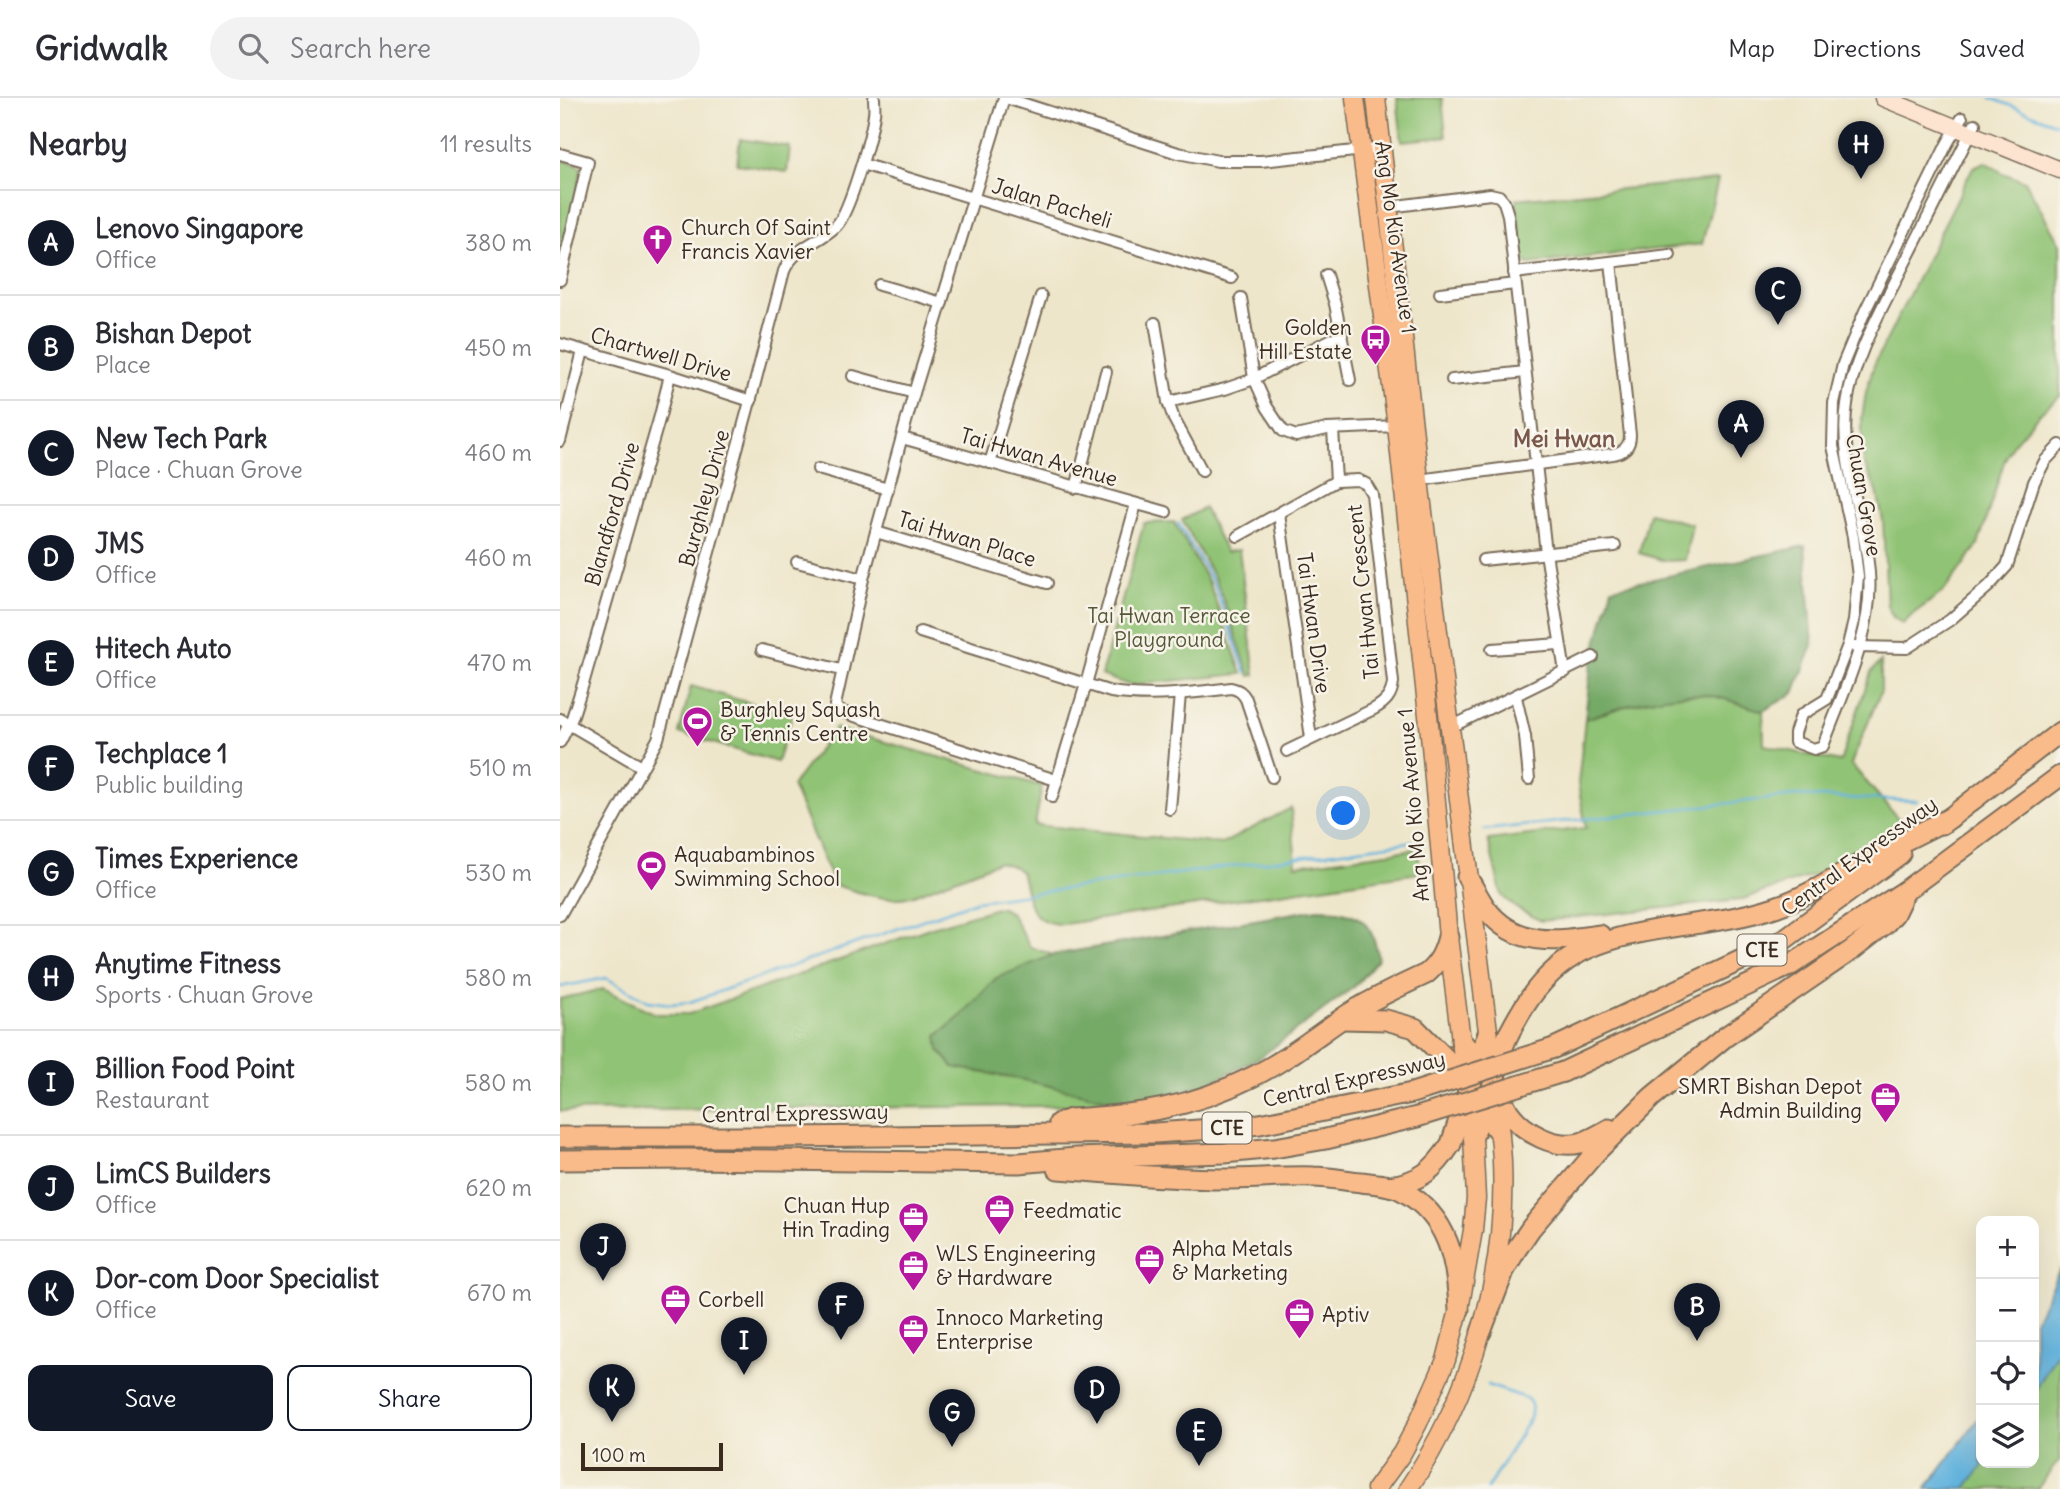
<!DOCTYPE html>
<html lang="en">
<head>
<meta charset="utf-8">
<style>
  :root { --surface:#fff; --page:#f2f2f3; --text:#2b2b33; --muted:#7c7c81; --line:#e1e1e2; --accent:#111827 }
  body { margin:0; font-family:Delius,sans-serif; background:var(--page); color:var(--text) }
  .controls { position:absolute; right:21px; bottom:21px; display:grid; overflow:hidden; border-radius:14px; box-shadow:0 7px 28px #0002 }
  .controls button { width:63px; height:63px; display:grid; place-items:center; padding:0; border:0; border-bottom:2px solid var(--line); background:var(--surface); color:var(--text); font:35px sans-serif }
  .scale { position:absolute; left:21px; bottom:18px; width:142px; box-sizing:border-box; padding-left:7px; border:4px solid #3b2a1e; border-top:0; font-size:19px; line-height:24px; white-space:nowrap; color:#3b2a1e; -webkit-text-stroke:5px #f7f3e8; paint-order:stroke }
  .you { position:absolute; left:784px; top:716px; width:24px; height:24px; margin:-18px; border:5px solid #fff; border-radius:50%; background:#1a73e8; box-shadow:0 0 0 10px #1a73e833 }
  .badge { display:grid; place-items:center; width:46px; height:46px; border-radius:50%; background:var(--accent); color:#fff; font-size:23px; font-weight:700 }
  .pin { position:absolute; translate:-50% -58px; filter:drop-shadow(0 2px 4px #0008) }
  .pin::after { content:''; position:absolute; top:37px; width:24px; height:21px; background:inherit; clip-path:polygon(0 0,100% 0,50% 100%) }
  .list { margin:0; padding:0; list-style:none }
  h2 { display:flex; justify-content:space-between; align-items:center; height:91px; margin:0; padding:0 28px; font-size:30px }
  h2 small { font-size:23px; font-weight:400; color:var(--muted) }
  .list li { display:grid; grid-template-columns:46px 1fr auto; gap:21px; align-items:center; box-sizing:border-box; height:105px; padding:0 28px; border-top:2px solid var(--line) }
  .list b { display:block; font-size:26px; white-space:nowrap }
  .list p { margin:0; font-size:23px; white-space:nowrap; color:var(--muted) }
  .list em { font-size:23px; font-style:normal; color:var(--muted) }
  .actions { display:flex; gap:14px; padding:21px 28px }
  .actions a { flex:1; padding:16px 0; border:2px solid var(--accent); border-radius:14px; text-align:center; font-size:24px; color:var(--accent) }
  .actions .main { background:var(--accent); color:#fff }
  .icon { flex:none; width:38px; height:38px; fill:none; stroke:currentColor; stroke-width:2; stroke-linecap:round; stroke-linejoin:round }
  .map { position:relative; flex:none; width:1500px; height:1391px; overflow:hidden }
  header { display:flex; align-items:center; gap:42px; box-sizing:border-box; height:98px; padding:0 35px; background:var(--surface); border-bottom:2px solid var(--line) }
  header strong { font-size:33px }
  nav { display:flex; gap:38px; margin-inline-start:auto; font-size:24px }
  .search { width:490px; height:63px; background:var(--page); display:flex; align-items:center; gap:18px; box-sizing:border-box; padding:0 24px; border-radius:38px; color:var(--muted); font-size:26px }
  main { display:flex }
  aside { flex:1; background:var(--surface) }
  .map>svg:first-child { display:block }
  .green { fill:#90c374; stroke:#667649; stroke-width:2 }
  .forest { fill:#74a966; stroke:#586a42; stroke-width:2 }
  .water { fill:#62b2dd; stroke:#4e6e7e; stroke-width:2 }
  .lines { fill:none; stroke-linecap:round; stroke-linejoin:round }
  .stream { stroke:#62b2dd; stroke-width:2.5 }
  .minor-casing { stroke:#7a6c5a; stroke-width:14 }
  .secondary-casing { stroke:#7a6c5a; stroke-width:19 }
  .primary-casing { stroke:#7a6c5a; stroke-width:21 }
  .motorway-casing { stroke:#7a6c5a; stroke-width:23 }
  .minor { stroke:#fff; stroke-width:10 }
  .secondary { stroke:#fde4d1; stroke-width:16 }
  .primary { stroke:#fabb8b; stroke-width:18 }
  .motorway { stroke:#fabb8b; stroke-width:19 }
  .motorway-bridge-casing { stroke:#7a6c5a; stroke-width:23; stroke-linecap:butt }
  .motorway-bridge { stroke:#fabb8b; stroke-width:19 }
  .labels { text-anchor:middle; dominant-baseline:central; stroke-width:5; stroke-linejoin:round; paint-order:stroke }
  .shield { fill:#f7f3e8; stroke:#73665b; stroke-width:2 }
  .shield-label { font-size:19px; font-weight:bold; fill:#3b2a1e }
  .street-label { font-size:21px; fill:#3b2a1e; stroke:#f7f3e8 }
  .poi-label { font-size:21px; fill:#3b2a1e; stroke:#f7f3e8; text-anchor:start }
  .park-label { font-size:21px; fill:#545838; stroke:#f7f3e8 }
  .neighbourhood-label { font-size:23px; font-weight:bold; fill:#79574b; stroke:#f7f3e8 }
</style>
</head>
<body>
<header>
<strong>Gridwalk</strong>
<div class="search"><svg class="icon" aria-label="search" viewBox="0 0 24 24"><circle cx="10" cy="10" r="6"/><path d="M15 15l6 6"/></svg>Search here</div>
<nav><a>Map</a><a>Directions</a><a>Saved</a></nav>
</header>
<main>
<aside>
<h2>Nearby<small>11 results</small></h2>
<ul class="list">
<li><span class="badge">A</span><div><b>Lenovo Singapore</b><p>Office</p></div><em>380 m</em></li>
<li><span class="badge">B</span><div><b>Bishan Depot</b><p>Place</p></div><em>450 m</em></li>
<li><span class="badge">C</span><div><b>New Tech Park</b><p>Place · Chuan Grove</p></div><em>460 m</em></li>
<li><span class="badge">D</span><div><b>JMS</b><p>Office</p></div><em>460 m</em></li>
<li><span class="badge">E</span><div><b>Hitech Auto</b><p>Office</p></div><em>470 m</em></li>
<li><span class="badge">F</span><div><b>Techplace 1</b><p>Public building</p></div><em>510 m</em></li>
<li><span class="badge">G</span><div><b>Times Experience</b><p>Office</p></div><em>530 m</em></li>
<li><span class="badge">H</span><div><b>Anytime Fitness</b><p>Sports · Chuan Grove</p></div><em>580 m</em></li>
<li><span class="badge">I</span><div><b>Billion Food Point</b><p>Restaurant</p></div><em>580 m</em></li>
<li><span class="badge">J</span><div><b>LimCS Builders</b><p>Office</p></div><em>620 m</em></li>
<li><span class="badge">K</span><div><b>Dor-com Door Specialist</b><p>Office</p></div><em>670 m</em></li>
</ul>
<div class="actions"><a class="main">Save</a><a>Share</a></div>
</aside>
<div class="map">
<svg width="1500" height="1391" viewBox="0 0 1500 1391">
  <rect width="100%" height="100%" fill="#f7f3e8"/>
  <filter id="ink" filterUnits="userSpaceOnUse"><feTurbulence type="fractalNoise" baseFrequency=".0143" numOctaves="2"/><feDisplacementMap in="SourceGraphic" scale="14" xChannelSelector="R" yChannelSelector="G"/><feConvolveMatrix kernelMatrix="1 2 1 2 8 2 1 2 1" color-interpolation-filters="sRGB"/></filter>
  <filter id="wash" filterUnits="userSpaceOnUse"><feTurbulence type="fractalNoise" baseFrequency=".00686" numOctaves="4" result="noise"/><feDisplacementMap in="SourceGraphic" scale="28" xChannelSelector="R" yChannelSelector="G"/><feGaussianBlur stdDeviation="1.57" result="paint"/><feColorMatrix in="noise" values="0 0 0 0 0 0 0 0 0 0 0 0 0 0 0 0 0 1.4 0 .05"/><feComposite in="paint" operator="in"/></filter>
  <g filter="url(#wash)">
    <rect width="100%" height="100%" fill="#eee6ca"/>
    <g class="green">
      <path d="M837,0H882L886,39L842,43Z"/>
      <path d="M180,41L230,49L227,74L177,66Z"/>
      <path d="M0,62L17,66L22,71L0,164Z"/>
      <path d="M1425,64L1445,76L1465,83L1500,146V298L1481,314L1452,347L1444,364L1418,447L1384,493L1353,516L1343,526L1333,519L1327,508L1323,423L1317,393L1304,365L1302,346V320L1306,294L1314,267L1413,69Z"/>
      <path d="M1158,82L1142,146L969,166L963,162L956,101Z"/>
      <path d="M644,410L666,454L679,452L695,577L690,578L657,485L622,422Z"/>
      <path d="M1089,415L1132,426L1125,462L1105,463L1079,455Z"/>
      <path d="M614,424L649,485L682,576L569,587L541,577L584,425Z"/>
      <path d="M1321,563V593L1291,666L1342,725L1262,774L1180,802L981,823L956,810L942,798L928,742L1026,730L1018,686L1025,621C1062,609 1107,593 1146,597C1165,599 1185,608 1203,613L1204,647L1280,664L1311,574Z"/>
      <path d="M131,588L232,617L217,664L119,635Z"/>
      <path d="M275,630L482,688L475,727L662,746L731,710L736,767L858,751L860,775L504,826C467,826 470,803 461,774L455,769L438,764L351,798C325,805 299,794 274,787L232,688Z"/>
      <path d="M440,809L451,815L470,849L493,857L758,811C797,813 813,821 818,861L795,888L572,1007L0,1013V901L43,891L96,916H129L372,829Z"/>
      <path d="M1500,1236V1361L1477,1391H1397L1421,1365H1474V1275Z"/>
    </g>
    <g class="forest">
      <path d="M1245,448L1253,547L1234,595L1203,613C1185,608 1165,599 1146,597C1107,593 1062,609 1025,621L1031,567L1052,490Z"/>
      <path d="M758,811C797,813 813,821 818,861L795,888L699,960L647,986L572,1007L464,982L393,969L379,952L377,938L402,917L436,880L493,857Z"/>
    </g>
    <g class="water">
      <path d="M1500,1171V1249L1474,1295V1224Z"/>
      <path d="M1421,1317V1365H1425L1405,1391H1366Z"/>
    </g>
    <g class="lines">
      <g class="stream">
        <path d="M1431,0L1500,27"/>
        <path d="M618,425L654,486L686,575"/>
        <path d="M924,732L1235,698L1357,703"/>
        <path d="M0,889L46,880L88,903L111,906L130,904L416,803L857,743"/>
        <path d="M927,1287L966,1300C973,1306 972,1311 970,1320L927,1391"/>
      </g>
    </g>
  </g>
  <g filter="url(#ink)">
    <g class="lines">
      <defs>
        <g id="minor">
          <path d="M444,0L354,295L303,481L275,607L279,613L496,682"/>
          <path d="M446,0L618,55L658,63H701L823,50"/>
          <path d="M1402,20L1387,46L1305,213L1283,266L1274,305L1273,348L1293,439L1298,478L1294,523L1288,547L1267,601L1241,617L1235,635V644L1254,651L1263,648C1283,593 1314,535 1309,475C1305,418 1278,363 1287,306C1293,262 1318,218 1338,178C1364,128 1389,77 1415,26"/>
          <path d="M0,56L28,64L0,182"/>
          <path d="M302,66L672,180"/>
          <path d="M829,109L930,96L939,98L944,104L948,117L986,455L1005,574"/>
          <path d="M954,175L1110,157"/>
          <path d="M766,177L775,206L790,282"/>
          <path d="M319,187L382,205"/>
          <path d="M880,195L955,186"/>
          <path d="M681,200L694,280L707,309L723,333L736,338L767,331L837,328"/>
          <path d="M595,225L608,304L614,321L642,373"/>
          <path d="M0,246L110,277L191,303"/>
          <path d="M293,278L354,295"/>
          <path d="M892,282L965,274"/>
          <path d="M608,304L665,291L691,282L782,236"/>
          <path d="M773,331L776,383"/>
          <path d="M342,340L606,414"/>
          <path d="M0,343L23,253"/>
          <path d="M430,365L481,198"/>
          <path d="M258,371L328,391"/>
          <path d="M859,382L1053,356C1064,354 1070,348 1070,337L1051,164"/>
          <path d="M516,390L546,274"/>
          <path d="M719,416L751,640"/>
          <path d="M316,434L487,485"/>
          <path d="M678,438L776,383L798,382L806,386L812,396L833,584C832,597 826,604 814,611L727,653"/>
          <path d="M923,462L1055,448"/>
          <path d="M237,464L303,481"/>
          <path d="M360,534L551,594C591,600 632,595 671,590C679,592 682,594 686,601L712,679"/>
          <path d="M1295,549L1347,550L1390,522L1429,488L1447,468L1474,384L1485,363L1500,347"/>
          <path d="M932,551L999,546"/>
          <path d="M202,552L281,572"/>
          <path d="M956,599L965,638L969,681"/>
          <path d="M0,621L82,669"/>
          <path d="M889,630L1033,559"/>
          <path d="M0,644L12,620L23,586L100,318L110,277"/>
          <path d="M492,699L526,586L576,406"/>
          <path d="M610,711L620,596"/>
          <path d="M0,817L98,641L192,296L224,173C234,149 259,145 276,128C289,116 312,35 314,16C315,11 314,5 314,0"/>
        </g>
        <path id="secondary" d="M1323,0L1500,72"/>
        <g id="primary">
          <path d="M795,0L837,328L870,636L888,839L913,1038L916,1100L913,1132L899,1212L886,1262L858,1325L842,1355L816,1391"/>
          <path d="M816,0L859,382L930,949"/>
          <path d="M848,1391C911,1297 947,1179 942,1064C941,1040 937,1015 935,990"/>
        </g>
        <g id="motorway">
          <path d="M1382,726L1500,634"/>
          <path d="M907,779C914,790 920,802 927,812C957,850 998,843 1040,837"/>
          <path d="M782,921L826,922L855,930L891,966L939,1035"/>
          <path d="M901,943C912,956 927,970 935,985C940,994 943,1005 949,1014C964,1035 995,1051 1020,1045C1030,1042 1040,1036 1049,1031"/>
          <path d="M994,950L1222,843L1340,756"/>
          <path d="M1003,974L1231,867L1345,793L1500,678"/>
          <path d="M499,1025L511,1021C579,1017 630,1010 692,979C727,962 757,937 790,915C814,900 840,888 866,876C879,865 884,855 888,839"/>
          <path d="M913,1038C920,1020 928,1002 934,983C937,973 938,963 942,953C945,941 952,930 958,919C991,860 1030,843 1095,832C1135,825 1176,822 1215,809C1245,799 1273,782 1300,766C1329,750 1360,735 1390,720"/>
          <path d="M0,1039H225L595,1035L653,1031L700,1026L852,995"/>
          <path d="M0,1062L128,1061L459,1065L516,1060L665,1055L714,1050L766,1041L857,1019"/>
          <path d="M498,1071C553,1075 608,1081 663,1081C693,1081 724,1078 754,1079C770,1079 786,1083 801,1084C815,1086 831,1086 843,1093C889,1119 897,1164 899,1212"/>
          <path d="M829,1088C860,1084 874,1072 891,1046L928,935"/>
          <path d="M921,1234L944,1173L956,1152L971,1130L1036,1054L1092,999L1165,939L1292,852L1325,826L1334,816L1345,793"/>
        </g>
      </defs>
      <use href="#minor" class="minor-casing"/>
      <use href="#secondary" class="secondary-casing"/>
      <use href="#primary" class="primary-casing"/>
      <use href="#motorway" class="motorway-casing"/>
      <use href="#minor" class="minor"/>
      <use href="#secondary" class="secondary"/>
      <use href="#primary" class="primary"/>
      <use href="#motorway" class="motorway"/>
      <defs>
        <g id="motorway-bridge">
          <path d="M852,995L994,950"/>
          <path d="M857,1019L1003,974"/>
        </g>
      </defs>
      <use href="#motorway-bridge" class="motorway-bridge-casing"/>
      <use href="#motorway-bridge" class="motorway-bridge"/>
    </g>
  </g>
  <defs>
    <symbol id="church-pin" viewBox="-11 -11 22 30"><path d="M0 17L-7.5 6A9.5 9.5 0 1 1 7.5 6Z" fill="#b5179e" stroke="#f7f3e8"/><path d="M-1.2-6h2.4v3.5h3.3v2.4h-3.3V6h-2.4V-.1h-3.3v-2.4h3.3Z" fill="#fff"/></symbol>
    <symbol id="bus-pin" viewBox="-11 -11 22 30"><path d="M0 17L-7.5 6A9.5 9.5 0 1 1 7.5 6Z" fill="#b5179e" stroke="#f7f3e8"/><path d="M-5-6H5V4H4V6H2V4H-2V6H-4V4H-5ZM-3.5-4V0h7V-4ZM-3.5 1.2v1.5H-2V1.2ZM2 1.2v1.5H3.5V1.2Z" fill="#fff"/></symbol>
    <symbol id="stadium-pin" viewBox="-11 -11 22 30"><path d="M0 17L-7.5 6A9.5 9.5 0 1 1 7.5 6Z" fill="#b5179e" stroke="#f7f3e8"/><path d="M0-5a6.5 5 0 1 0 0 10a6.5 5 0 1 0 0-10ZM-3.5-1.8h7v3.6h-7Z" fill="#fff"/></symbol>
    <symbol id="office-pin" viewBox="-11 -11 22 30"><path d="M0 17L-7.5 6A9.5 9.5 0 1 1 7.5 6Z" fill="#b5179e" stroke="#f7f3e8"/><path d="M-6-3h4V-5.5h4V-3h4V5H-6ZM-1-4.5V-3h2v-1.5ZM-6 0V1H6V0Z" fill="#fff"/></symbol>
  </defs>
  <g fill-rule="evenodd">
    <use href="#church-pin" x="80" y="124" width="35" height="47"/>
    <use href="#bus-pin" x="798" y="224" width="35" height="47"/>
    <use href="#stadium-pin" x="120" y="606" width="35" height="47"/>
    <use href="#stadium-pin" x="74" y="750" width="35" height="47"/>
    <use href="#office-pin" x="1308" y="982" width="35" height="47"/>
    <use href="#office-pin" x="422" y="1094" width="35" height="47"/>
    <use href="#office-pin" x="336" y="1102" width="35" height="47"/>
    <use href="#office-pin" x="572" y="1144" width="35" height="47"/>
    <use href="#office-pin" x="336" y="1150" width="35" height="47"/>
    <use href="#office-pin" x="98" y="1184" width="35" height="47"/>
    <use href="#office-pin" x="722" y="1198" width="35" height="47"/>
    <use href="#office-pin" x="336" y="1214" width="35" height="47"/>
  </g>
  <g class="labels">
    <g class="shield">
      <rect x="1177.5" y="836.5" width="49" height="31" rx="5"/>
      <rect x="642.5" y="1014.5" width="49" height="31" rx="5"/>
    </g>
    <g class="shield-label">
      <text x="1202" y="852">CTE</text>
      <text x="667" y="1030">CTE</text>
    </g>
    <g class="street-label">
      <text transform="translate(492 105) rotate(17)">Jalan Pacheli</text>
      <text transform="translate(836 139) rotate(82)">Ang Mo Kio Avenue 1</text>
      <text transform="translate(101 256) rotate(16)">Chartwell Drive</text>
      <text transform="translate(479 359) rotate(16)">Tai Hwan Avenue</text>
      <text transform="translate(1304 397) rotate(80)">Chuan Grove</text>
      <text transform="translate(144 400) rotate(-75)">Burghley Drive</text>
      <text transform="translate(52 416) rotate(-74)">Blandford Drive</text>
      <text transform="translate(407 441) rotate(17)">Tai Hwan Place</text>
      <text transform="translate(803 494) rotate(-96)">Tai Hwan Crescent</text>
      <text transform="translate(754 525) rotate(82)">Tai Hwan Drive</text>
      <text transform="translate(853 707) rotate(-95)">Ang Mo Kio Avenue 1</text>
      <text transform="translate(1299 758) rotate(-36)">Central Expressway</text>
      <text transform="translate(794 981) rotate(-13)">Central Expressway</text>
      <text transform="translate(235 1015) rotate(-1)">Central Expressway</text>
    </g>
    <g class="poi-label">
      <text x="121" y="129">Church Of Saint<tspan x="121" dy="24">Francis Xavier</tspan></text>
      <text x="792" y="229" text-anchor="end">Golden<tspan x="792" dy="24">Hill Estate</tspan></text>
      <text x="160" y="611">Burghley Squash<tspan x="160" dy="24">&amp; Tennis Centre</tspan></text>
      <text x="114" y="756">Aquabambinos<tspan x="114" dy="24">Swimming School</tspan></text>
      <text x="1302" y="988" text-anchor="end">SMRT Bishan Depot<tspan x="1302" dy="24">Admin Building</tspan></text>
      <text x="330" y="1107" text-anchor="end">Chuan Hup<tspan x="330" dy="24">Hin Trading</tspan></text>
      <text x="463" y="1112">Feedmatic</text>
      <text x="612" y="1150">Alpha Metals<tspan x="612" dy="24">&amp; Marketing</tspan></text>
      <text x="376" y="1155">WLS Engineering<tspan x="376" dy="24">&amp; Hardware</tspan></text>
      <text x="138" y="1201">Corbell</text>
      <text x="762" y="1216">Aptiv</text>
      <text x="376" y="1219">Innoco Marketing<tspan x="376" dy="24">Enterprise</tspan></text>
    </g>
    <g class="park-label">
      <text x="609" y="517">Tai Hwan Terrace<tspan x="609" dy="24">Playground</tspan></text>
    </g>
    <g class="neighbourhood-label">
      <text x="1004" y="340">Mei Hwan</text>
    </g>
  </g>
</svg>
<div class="controls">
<button>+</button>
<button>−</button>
<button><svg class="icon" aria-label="locate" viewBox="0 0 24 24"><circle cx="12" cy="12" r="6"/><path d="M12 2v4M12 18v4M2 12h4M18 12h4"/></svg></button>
<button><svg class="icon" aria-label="layers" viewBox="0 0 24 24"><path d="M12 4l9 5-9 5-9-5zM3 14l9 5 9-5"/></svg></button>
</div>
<div class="scale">100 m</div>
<div class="you"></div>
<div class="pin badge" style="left:1181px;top:360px">A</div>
<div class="pin badge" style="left:1137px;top:1243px">B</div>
<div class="pin badge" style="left:1218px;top:227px">C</div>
<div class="pin badge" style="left:537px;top:1326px">D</div>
<div class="pin badge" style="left:639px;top:1368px">E</div>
<div class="pin badge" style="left:281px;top:1242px">F</div>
<div class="pin badge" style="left:392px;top:1349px">G</div>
<div class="pin badge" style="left:1301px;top:81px">H</div>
<div class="pin badge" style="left:184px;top:1277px">I</div>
<div class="pin badge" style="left:43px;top:1183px">J</div>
<div class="pin badge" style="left:52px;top:1324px">K</div>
</div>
</main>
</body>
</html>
